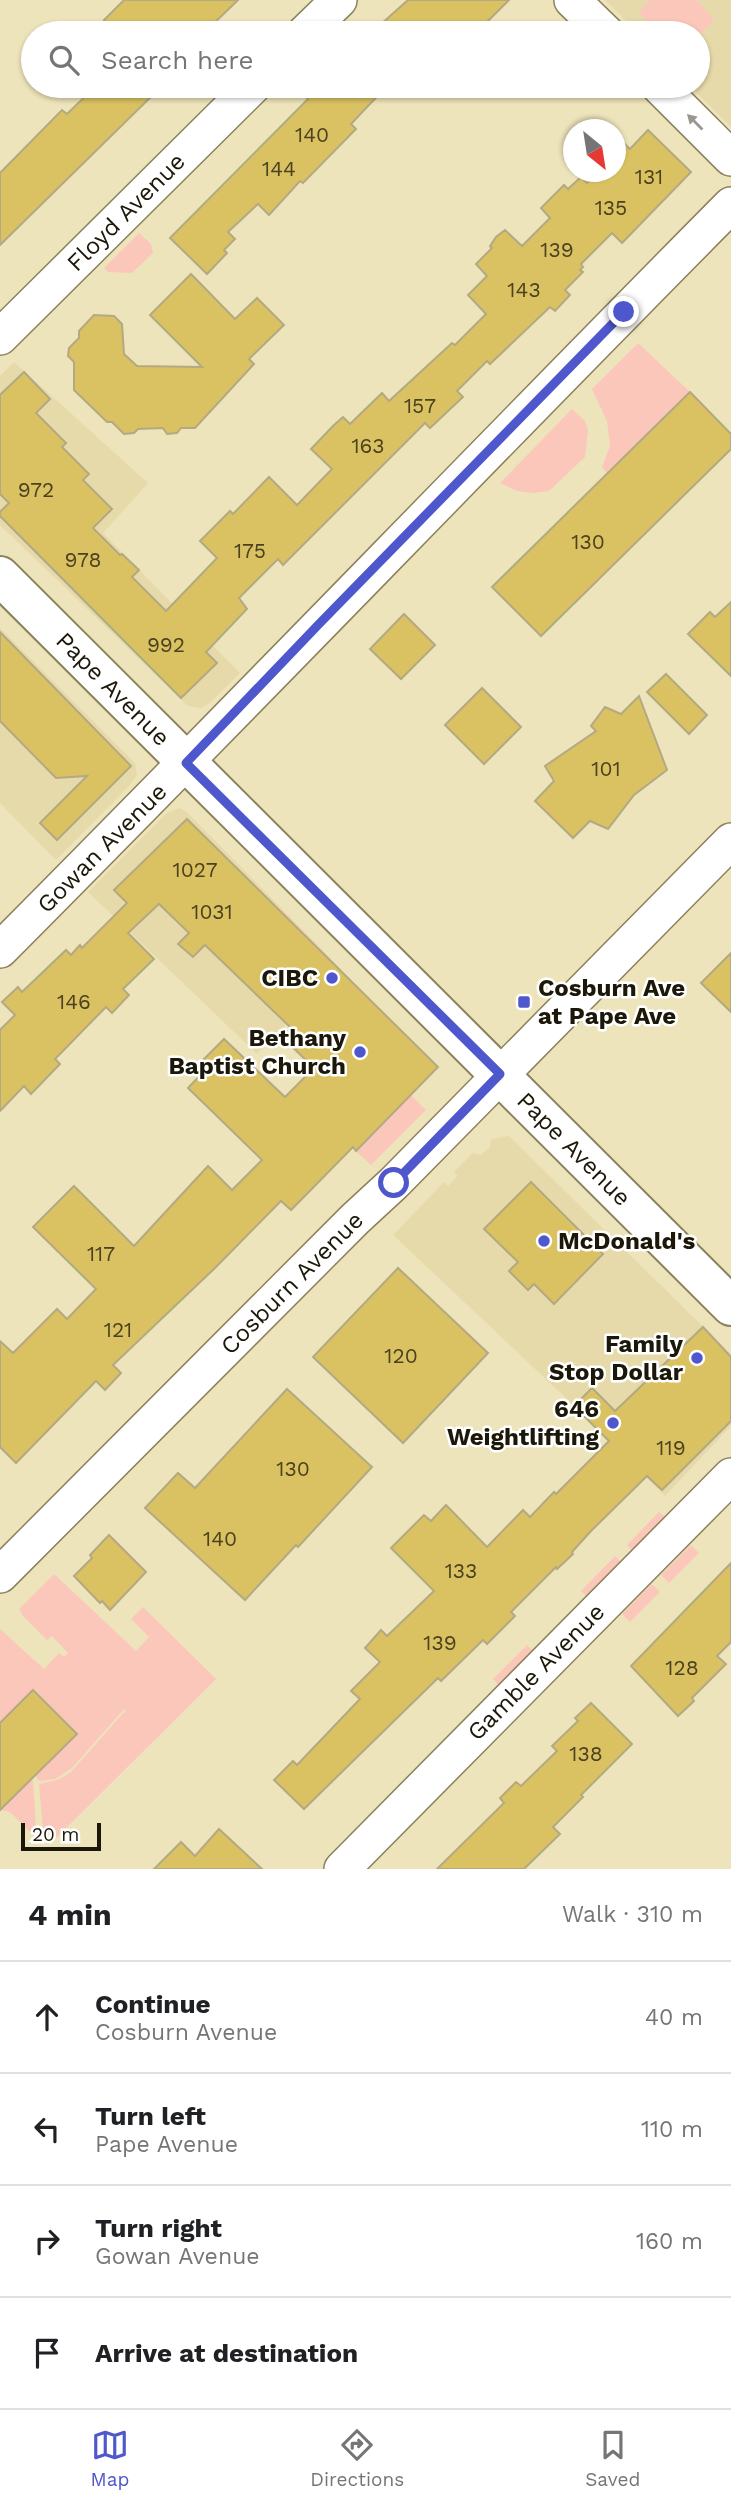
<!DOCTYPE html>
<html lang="en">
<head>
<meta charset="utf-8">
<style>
  :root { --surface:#fff; --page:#f6f6f6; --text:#202124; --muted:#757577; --line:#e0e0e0; --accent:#4f57cd }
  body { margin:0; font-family:"Work Sans",sans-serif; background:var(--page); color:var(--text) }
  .compass { position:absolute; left:563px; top:119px; width:63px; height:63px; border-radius:50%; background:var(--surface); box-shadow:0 2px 5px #0004; rotate:150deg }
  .scale { position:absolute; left:21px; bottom:18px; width:80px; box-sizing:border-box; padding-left:7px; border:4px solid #1c1809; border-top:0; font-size:19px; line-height:24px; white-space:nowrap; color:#1c1809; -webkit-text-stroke:5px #fff; paint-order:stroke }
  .stop { position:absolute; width:21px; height:21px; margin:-16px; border:5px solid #4f57cd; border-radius:50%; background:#fff }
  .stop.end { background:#4f57cd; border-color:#fff; box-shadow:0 2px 7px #0008 }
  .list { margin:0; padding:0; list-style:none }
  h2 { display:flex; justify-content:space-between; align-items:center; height:91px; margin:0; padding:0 28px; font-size:30px }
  h2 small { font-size:23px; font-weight:400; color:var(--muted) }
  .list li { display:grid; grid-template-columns:46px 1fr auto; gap:21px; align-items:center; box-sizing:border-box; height:112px; padding:0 28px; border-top:2px solid var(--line) }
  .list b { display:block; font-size:26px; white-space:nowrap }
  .list p { margin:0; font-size:23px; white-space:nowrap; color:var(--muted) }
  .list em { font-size:23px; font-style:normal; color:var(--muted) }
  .icon { flex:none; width:38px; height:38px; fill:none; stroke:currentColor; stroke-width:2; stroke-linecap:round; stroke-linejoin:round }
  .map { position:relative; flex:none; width:731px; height:1869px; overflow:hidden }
  .search { position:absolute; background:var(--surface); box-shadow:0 2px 5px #0004; left:21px; right:21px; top:21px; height:77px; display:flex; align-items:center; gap:18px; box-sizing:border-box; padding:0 24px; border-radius:38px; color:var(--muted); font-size:26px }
  .sheet { height:539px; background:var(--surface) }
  nav { display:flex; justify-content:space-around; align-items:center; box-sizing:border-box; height:98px; border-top:2px solid var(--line); background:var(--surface); font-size:19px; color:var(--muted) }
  nav a { display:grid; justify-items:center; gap:4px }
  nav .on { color:var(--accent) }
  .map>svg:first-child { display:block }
  .built { fill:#e7daaa }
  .green { fill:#fbc7ba }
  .building { fill:#dac262; stroke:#b3a982; stroke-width:2 }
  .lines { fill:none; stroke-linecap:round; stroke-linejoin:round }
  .minor-casing { stroke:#8b815c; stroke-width:38 }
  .major-casing { stroke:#8b815c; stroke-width:42 }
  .minor { stroke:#fff; stroke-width:35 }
  .major { stroke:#fff; stroke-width:38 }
  .oneway { fill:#999790 }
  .route { stroke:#4f57cd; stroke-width:9 }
  .poi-dot { fill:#4f57cd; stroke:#fff; stroke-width:2.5 }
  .labels { text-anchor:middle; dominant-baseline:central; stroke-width:5; stroke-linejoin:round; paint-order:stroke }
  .number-label { font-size:21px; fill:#4c421f }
  .street-label { font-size:24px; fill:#1c1809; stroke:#fff }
  .poi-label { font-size:24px; font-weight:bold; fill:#1c1809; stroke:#fff; text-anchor:end }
</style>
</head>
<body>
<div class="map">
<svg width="731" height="1869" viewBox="0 0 731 1869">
  <rect width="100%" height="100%" fill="#eee4bb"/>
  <g class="built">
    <path d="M605,0H731V127L690,86H698V33H638Z"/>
    <path d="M14,362L148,483L103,533L240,673L210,703L201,708L188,706L0,525V376Z"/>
    <path d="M0,628L135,763L137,775L129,786L56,860L0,803Z"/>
    <path d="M180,808L188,813L341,969L257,1054L88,892L167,813Z"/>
    <path d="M509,1136L731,1354V1426L665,1496L585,1416L393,1235L444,1182L448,1186L457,1176L454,1172L473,1153L481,1155L490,1147L491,1139Z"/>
  </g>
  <g class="green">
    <path d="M649,0H696L713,18V21L698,36V33H658L639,13Z"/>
    <path d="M139,233L151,244L153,253L132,273L108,272L104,268Z"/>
    <path d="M638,343L690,392L607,473L602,467L610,446L607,421L592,389Z"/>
    <path d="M572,409L585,421L588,430L585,457L549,491L534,493L517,491L500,483Z"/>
    <path d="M411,1095L426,1110L371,1165L356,1151Z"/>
    <path d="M659,1512L667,1519L634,1553L627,1545Z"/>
    <path d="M691,1545L699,1553L669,1583L661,1575Z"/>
    <path d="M615,1556L623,1564L589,1599L581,1591Z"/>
    <path d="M54,1574L136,1651L149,1637L131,1619L143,1607L216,1679L55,1839L47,1831L38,1840L35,1837L43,1830L39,1784L57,1780L70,1773L126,1710L124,1709L72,1768L55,1779L39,1781L35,1775L76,1733L33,1690L0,1723V1629L44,1669L59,1653L64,1657L68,1653L52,1636L47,1640L23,1616L19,1609Z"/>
    <path d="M652,1584L660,1592L630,1622L622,1614Z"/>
    <path d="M527,1645L534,1652L500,1687L493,1679Z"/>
    <path d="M31,1779L33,1781L36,1828L31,1833L10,1812L0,1810Z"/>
  </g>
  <g class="building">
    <path d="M124,0H238L204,33H117L104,20Z"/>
    <path d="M408,0H509L476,33H371Z"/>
    <path d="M96,86H162L0,245V173L62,110L67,114Z"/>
    <path d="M296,86H387L351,124L356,129L303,183L300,181L269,215L258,204L228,232L235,239L224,250L227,253L207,274L170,238L308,99Z"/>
    <path d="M648,130L691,172L622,243L612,233L581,264L583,267L580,270L583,272L565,290L570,295L555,311L550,307L490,364L487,361L457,391L463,397L430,428L425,423L283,565L278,559L239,598L247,609L206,652L217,663L181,698L0,516V512L9,503L0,494V395L24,372L50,399L36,413L66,443L62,447L89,474L83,480L112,509L93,528L120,555L122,554L139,570L132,577L166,611L217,558L200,541L230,511L233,514L269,477L297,505L332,469L311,449L334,425L343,417L350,424L382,393L389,401L452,343L455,345L486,314L468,295L487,276L476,264L492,248L490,246L496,237L505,230L522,246L550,218L541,208L564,185L568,189L581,177L587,183L598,172H615V135L630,149Z"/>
    <path d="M191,274L235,319L257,298L284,325L249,359L254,364L195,428H181L177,433L167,434L163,428L138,429L134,433L124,434L112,422H107L74,390V362L68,356L69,348L79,338V331L94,315L114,316L122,324L124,354L137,366L202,367L150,315Z"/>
    <path d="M690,392L731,434V449L541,636L492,587Z"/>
    <path d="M731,602V676L688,634L710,612L715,617Z"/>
    <path d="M404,614L435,645L401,679L370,649Z"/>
    <path d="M0,632L131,766L57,840L40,823L87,776L56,778L0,721Z"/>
    <path d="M666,674L707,715L689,734L647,692Z"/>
    <path d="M482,688L521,727L484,764L445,725Z"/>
    <path d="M639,696L667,770L634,795L608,829L590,821L573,838L535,801L554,781L545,766L596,731L591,726L605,707L621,714Z"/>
    <path d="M187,819L438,1067L356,1151L353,1147L291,1210L281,1201L216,1267L113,1365L121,1373L105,1390L96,1381L16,1463L0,1447V1341L13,1353L57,1309L67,1319L96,1289L33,1227L74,1186L134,1246L208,1166L232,1190L262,1160L188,1088L208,1067L202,1061L224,1039L285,1097L314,1068L282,1037L291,1028L205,945L193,957L178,944L189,933L159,904L128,933L154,959L123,989L129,995L112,1013L106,1007L55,1059L60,1064L31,1094L24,1086L0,1111V1030L15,1015L2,1002L18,987L22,992L66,950L71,955L80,945L82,948L127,903L114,890Z"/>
    <path d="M731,953V1012L701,983Z"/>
    <path d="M531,1182L603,1254L554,1304L534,1284L528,1290L509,1271L518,1262L484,1229Z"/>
    <path d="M398,1268L488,1353L403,1443L313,1357Z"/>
    <path d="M703,1327L731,1357V1421L662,1490L647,1476L591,1531L572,1552L573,1554L557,1569L556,1567L511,1612L515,1616L487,1644L483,1640L441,1681L438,1678L304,1809L274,1780L293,1761L297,1765L360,1699L351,1691L380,1662L365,1648L381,1630L387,1636L434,1591L391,1548L424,1515L431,1521L446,1505L487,1547L523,1510L530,1517L554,1492L556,1494L609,1441L574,1406L592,1388L615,1411Z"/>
    <path d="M287,1389L372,1467L298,1547L296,1545L245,1600L145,1508L178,1473L195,1488Z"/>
    <path d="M109,1535L146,1572L110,1610L102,1601L100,1603L74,1576L92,1558L90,1555Z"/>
    <path d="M731,1563V1642L717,1656L726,1664L692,1698L694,1701L678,1716L631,1666Z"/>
    <path d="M33,1690L77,1734L0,1810V1723Z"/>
    <path d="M591,1703L632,1744L581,1795L583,1797L553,1827L560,1834L524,1869H437L504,1803L500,1798L516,1782L521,1786L557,1751L552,1746L578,1721L575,1718Z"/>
    <path d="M219,1829L262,1869H154L181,1842L195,1856Z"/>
  </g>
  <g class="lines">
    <defs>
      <g id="minor">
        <path d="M572,0L606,33"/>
        <path d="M305,33L339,0"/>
        <path d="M659,86L731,158"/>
        <path d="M0,337L253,86"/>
        <path d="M0,950C246,703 486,452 731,205"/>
        <path d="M0,1575L355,1219L394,1183L731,841"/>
        <path d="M342,1869L731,1476"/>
      </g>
      <path id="major" d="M0,576L731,1306"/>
    </defs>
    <use href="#minor" class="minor-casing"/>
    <use href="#major" class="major-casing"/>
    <use href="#minor" class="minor"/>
    <use href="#major" class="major"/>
  </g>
  <defs><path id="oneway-solid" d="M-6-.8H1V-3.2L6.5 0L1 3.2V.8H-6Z" transform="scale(1.75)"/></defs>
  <use class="oneway" href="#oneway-solid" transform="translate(695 122) rotate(-135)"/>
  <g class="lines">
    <path class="route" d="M394,1183L500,1074L186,763L319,624L624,312"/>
  </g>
  <g class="poi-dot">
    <circle cx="332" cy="978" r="7"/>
    <rect x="517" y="995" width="14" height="14" rx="3.5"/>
    <circle cx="360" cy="1052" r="7"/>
    <circle cx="544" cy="1241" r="7"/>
    <circle cx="697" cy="1358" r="7"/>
    <circle cx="613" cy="1423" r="7"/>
  </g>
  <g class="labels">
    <g class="number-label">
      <text x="312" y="134">140</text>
      <text x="279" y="168">144</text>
      <text x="649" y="176">131</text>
      <text x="611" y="207">135</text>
      <text x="557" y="249">139</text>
      <text x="524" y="289">143</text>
      <text x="420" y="405">157</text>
      <text x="368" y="445">163</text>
      <text x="36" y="489">972</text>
      <text x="588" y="541">130</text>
      <text x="250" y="550">175</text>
      <text x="83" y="559">978</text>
      <text x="166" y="644">992</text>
      <text x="606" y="768">101</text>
      <text x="195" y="869">1027</text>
      <text x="212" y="911">1031</text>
      <text x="74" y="1001">146</text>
      <text x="101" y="1253">117</text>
      <text x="118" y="1329">121</text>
      <text x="401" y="1355">120</text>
      <text x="671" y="1447">119</text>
      <text x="293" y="1468">130</text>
      <text x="220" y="1538">140</text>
      <text x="461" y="1570">133</text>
      <text x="440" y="1642">139</text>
      <text x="682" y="1667">128</text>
      <text x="586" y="1753">138</text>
    </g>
    <g class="street-label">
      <text transform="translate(126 212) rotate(-45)">Floyd Avenue</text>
      <text transform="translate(113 689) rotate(45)">Pape Avenue</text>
      <text transform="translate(102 848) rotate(-45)">Gowan Avenue</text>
      <text transform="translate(574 1149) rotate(45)">Pape Avenue</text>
      <text transform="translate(292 1283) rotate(-45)">Cosburn Avenue</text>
      <text transform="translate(536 1672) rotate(-45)">Gamble Avenue</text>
    </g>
    <g class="poi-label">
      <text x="318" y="978">CIBC</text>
      <text x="538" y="988" text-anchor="start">Cosburn Ave<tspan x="538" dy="28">at Pape Ave</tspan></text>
      <text x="346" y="1038">Bethany<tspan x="346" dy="28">Baptist Church</tspan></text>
      <text x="558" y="1241" text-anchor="start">McDonald's</text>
      <text x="683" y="1344">Family<tspan x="683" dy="28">Stop Dollar</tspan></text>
      <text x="599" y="1409">646<tspan x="599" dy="28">Weightlifting</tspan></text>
    </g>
  </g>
</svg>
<svg class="compass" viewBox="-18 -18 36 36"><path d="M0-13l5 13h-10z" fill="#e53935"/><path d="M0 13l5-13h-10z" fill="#757577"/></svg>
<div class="scale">20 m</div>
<div class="stop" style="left:394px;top:1183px"></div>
<div class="stop end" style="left:624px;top:312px"></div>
<div class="search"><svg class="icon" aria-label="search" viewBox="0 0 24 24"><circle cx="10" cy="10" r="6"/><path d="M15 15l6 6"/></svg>Search here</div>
</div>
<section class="sheet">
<h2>4 min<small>Walk · 310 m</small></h2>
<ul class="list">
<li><svg class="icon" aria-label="ahead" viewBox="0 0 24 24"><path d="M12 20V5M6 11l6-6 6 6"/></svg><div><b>Continue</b><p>Cosburn Avenue</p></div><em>40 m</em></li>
<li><svg class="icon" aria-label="left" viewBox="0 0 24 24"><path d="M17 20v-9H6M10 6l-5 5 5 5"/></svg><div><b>Turn left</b><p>Pape Avenue</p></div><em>110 m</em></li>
<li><svg class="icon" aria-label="right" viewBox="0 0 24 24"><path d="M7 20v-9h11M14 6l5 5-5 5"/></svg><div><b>Turn right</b><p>Gowan Avenue</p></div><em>160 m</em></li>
<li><svg class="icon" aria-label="arrive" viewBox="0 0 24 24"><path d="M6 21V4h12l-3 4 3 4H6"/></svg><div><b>Arrive at destination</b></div></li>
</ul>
</section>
<nav>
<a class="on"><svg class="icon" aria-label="map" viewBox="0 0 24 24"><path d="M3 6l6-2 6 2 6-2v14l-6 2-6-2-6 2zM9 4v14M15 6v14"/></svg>Map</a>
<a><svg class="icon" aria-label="directions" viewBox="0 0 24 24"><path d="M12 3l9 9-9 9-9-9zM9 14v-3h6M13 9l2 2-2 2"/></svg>Directions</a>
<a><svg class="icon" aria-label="saved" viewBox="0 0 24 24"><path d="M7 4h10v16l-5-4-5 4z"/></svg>Saved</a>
</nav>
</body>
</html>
